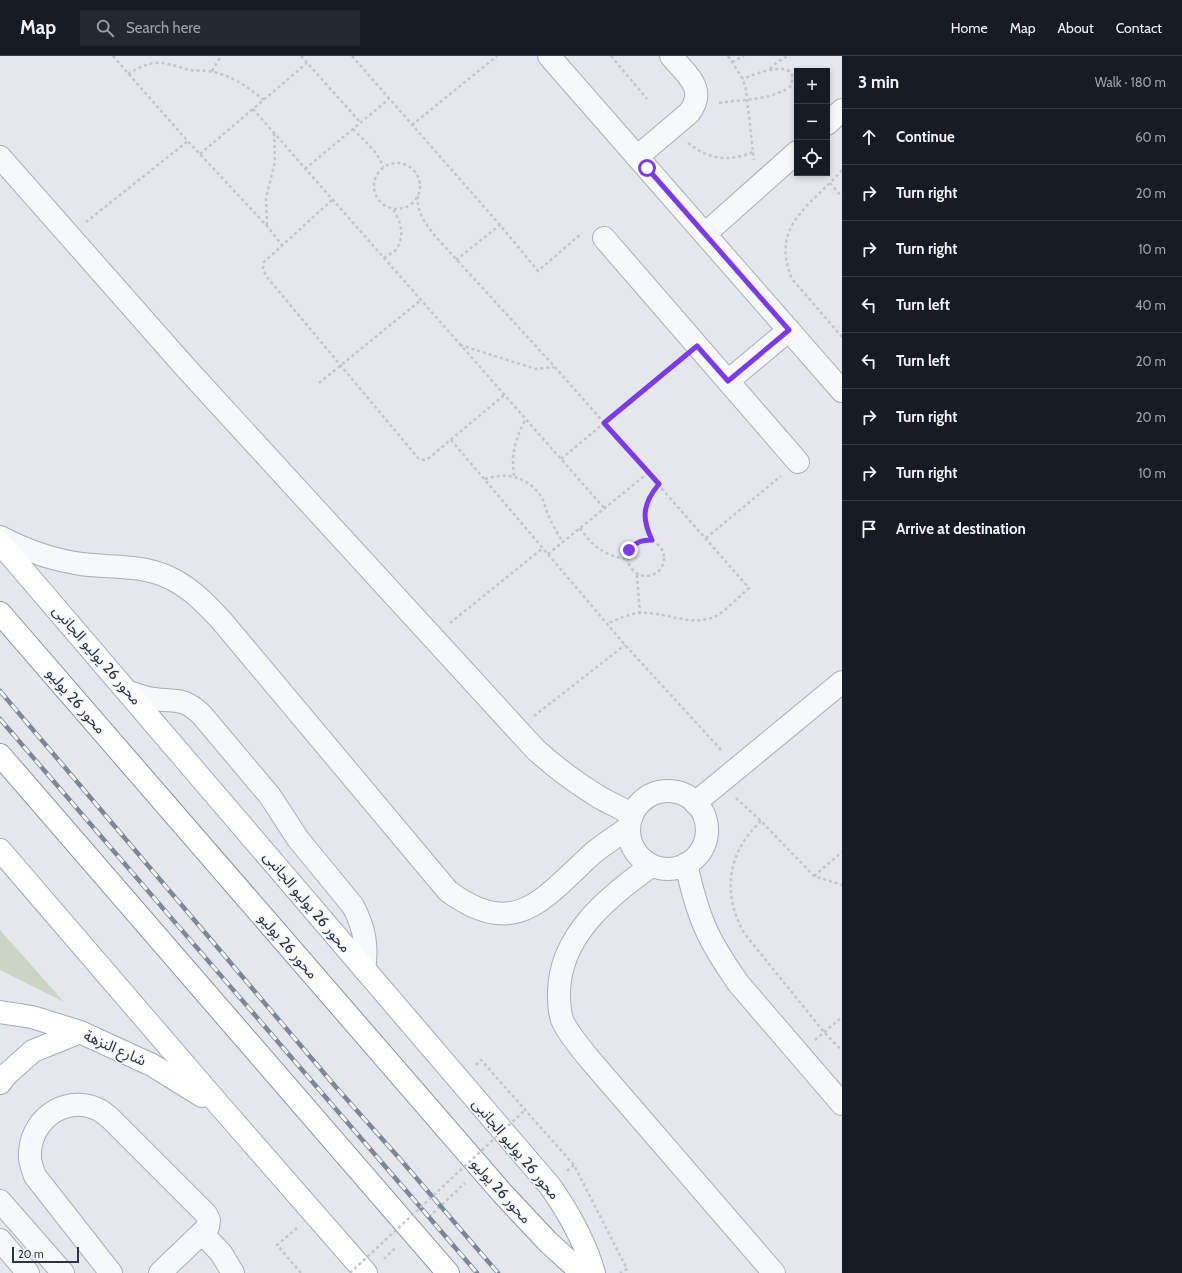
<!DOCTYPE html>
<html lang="en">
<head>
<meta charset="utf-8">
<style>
  :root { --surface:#171b24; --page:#242831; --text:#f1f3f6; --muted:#9ea1a6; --line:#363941 }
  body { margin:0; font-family:Cabin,"Noto Sans Arabic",sans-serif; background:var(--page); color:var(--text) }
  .controls { position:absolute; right:12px; top:12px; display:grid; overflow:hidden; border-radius:0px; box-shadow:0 2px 6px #0003 }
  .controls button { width:36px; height:36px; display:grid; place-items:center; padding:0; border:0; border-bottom:1px solid var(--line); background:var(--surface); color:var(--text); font:20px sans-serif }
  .scale { position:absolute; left:12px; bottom:10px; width:67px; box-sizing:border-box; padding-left:4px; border:2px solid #2b3445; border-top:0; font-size:11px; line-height:14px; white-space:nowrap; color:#2b3445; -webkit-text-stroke:3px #f4f6f9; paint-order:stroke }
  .stop { position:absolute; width:12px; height:12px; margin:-9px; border:3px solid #7c3aed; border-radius:50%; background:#fff }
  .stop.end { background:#7c3aed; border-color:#fff; box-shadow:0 1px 4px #0008 }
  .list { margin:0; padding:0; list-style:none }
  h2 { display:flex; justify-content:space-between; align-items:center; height:52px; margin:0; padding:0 16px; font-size:17px }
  h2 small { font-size:13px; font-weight:400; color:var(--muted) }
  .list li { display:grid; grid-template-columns:26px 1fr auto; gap:12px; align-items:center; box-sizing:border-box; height:56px; padding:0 16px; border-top:1px solid var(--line) }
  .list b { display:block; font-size:15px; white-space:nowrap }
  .list em { font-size:13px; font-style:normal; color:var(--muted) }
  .icon { flex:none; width:22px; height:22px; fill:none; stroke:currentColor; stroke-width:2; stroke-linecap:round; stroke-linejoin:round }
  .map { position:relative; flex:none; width:842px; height:1217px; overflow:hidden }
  header { display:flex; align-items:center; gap:24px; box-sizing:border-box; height:56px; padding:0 20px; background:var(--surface); border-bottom:1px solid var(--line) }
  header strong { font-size:19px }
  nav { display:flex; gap:22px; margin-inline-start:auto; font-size:14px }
  .search { width:280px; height:36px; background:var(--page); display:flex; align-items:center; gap:10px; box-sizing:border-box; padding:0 14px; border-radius:0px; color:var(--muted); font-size:15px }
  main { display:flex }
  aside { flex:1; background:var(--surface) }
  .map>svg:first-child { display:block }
  .green { fill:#c9d6c5 }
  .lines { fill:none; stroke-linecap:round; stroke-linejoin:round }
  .minor-casing { stroke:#a9aeb7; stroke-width:24 }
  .major-casing { stroke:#a3abb8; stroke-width:24 }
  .highway-casing { stroke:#8b94a3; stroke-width:24 }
  .path { stroke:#c2c5cb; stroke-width:2.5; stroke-dasharray:3 3; stroke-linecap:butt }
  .minor { stroke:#f7f8fa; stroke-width:22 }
  .major { stroke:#fff; stroke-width:22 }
  .highway { stroke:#fff; stroke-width:22 }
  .rail-casing { stroke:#7d8696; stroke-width:4.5 }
  .rail { stroke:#f4f6f9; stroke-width:3; stroke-dasharray:9; stroke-linecap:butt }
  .path-bridge { stroke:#c2c5cb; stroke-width:2.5; stroke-dasharray:3 3; stroke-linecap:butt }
  .route { stroke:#7c3aed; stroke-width:5 }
  .labels { text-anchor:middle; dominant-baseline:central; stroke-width:3; stroke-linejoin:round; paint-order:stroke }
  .street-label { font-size:15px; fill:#2b3445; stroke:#f4f6f9 }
</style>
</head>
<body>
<header>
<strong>Map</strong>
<div class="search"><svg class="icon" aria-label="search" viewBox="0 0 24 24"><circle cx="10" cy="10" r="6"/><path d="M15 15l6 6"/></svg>Search here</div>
<nav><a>Home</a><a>Map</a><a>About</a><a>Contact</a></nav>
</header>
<main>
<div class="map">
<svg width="842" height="1217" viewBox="0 0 842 1217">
  <rect width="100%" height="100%" fill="#e4e7ec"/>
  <path class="green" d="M0,874L64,946L0,914Z"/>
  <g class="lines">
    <defs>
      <g id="minor">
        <path d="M549,0L842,335"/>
        <path d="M827,68L842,54"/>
        <path d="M0,101L186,312L536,694C556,712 576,727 599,741C610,748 622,751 632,760"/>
        <path d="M637,101L689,57C708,33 686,18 671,0"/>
        <path d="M705,178L797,96"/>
        <path d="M604,182L798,406"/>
        <path d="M728,325L789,274"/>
        <path d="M0,481C25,494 52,504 81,508C111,512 142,508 170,522C191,532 206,548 221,564L448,835C515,885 543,843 592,798C604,788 617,780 629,771"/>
        <path d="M129,636C137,639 145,642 154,643C176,646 183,641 201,658L270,740L298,783L353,850C364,871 368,890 364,913"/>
        <circle cx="668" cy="774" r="39"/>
        <path d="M695,747L842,626"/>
        <path d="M686,808C691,830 696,851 705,871C713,891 726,909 738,927L842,1048"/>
        <path d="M651,810C609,840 560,879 559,936C559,946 559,957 563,966C570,980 582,994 592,1006L774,1217"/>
        <path d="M0,1145L63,1217"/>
        <path d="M202,1177L221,1197L233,1217"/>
        <path d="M0,1184L28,1217"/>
        <path d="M111,1217L35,1120C33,1114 30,1107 30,1102C28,1066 63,1038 97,1053C102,1055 106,1059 110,1062L206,1158L209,1164L208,1171L160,1217"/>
      </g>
      <g id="major">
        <path d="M0,487L550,1130C569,1157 585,1186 594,1217"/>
        <path d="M0,794L221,1051L366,1217"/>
        <path d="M0,956L32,961L80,976L152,1009L202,1040"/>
        <path d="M0,1027L6,1019L33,995L80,976"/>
      </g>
      <g id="highway">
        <path d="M0,557L503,1138L548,1186L582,1217"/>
        <path d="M0,699L448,1217"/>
      </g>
    </defs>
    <use href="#minor" class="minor-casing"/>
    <use href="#major" class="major-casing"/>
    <use href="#highway" class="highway-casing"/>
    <g class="path">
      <path d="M113,0L184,81L267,170L282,189"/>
      <path d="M301,0L360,66"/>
      <path d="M352,0L500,169L538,215L582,177"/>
      <path d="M611,0L647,43"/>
      <path d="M728,0L743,23L746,34L754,104"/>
      <path d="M732,6L744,0"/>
      <path d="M770,13L777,6L788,0"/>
      <path d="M212,15L221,0"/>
      <path d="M128,18C141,10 153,4 168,8C175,9 182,12 189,14C197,15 205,14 213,16C233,20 249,32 264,44"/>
      <path d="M719,47C743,43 768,45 790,31C803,0 756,17 743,23"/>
      <path d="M253,53L604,452"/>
      <path d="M412,69L497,0"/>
      <path d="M353,73C364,85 378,95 383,111"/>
      <path d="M688,87C710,104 728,106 753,96"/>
      <path d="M200,98L307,7"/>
      <circle cx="397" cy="130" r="23"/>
      <path d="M305,113L389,43"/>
      <path d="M842,114C812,149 769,169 792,223L842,281"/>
      <path d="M830,127L842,141"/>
      <path d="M418,140C416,156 426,168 435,180L554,310L749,532C741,539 724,556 716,560C690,572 666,555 639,557C628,558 618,563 607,568"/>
      <path d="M332,144L264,206L263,212L266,220L418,402L424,404L429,402L504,339"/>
      <path d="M86,166L188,85"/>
      <path d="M267,169L266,142L275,106L274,77"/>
      <path d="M384,202C388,199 395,196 397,192C405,180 401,163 392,153"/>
      <path d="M456,204L500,169"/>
      <path d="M460,289L536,313L554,311"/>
      <path d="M319,327L421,244"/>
      <path d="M451,384L625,589L723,696"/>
      <path d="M561,403L680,304"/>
      <path d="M514,420C511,399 515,382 526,363"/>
      <path d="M485,423C490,422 495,420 500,420C517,418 535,428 543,444C545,449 546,454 548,459C552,468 557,477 563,486"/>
      <path d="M580,472C592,490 605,500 627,503"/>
      <path d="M706,482L781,420"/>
      <circle cx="646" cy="502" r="18"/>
      <path d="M652,484C641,462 643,447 659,428"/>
      <path d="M548,498L648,417"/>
      <path d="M637,519L640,557"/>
      <path d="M450,567L543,492"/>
      <path d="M534,660L625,589"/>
      <path d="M736,742L761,765L814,820L842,829"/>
      <path d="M761,765C727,797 722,837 744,877L824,976L842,995"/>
      <path d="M814,820L842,796"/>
      <path d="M815,984L842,961"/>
      <path d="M476,1009L481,1004L574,1109L627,1213L620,1217"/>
      <path d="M567,1115L574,1109"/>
      <path d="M429,1161L465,1127"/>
      <path d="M297,1172L277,1189L301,1217"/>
      <path d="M384,1203L396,1191"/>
    </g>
    <use href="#minor" class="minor"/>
    <use href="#major" class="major"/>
    <use href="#highway" class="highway"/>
    <defs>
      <g id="rail">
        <path d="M0,635L335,1030L400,1103L498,1217"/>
        <path d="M0,663L477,1217"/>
      </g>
    </defs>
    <use href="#rail" class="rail-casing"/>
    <use href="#rail" class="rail"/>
    <path class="path-bridge" d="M350,1217L525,1054"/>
  </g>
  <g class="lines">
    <path class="route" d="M629,494C636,486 641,484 652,484C641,462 643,447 659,428L604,367L697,290L728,325L789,274L647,112"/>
  </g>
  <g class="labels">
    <g class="street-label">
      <text transform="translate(97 599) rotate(49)">محور 26 يوليو الجانبى</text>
      <text transform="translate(76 645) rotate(49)">محور 26 يوليو</text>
      <text transform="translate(307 846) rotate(50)">محور 26 يوليو الجانبى</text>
      <text transform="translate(288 890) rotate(49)">محور 26 يوليو</text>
      <text transform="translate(115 992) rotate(24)">شارع النزهة</text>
      <text transform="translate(516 1093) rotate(50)">محور 26 يوليو الجانبى</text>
      <text transform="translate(501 1135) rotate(48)">محور 26 يوليو</text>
    </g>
  </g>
</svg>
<div class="controls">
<button>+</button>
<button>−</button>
<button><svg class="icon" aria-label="locate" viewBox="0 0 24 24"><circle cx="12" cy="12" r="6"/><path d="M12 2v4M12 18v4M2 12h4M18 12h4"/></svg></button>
</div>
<div class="scale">20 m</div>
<div class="stop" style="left:647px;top:112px"></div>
<div class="stop end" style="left:629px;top:494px"></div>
</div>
<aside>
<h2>3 min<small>Walk · 180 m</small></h2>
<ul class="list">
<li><svg class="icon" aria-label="ahead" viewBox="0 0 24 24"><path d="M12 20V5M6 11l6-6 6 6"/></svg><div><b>Continue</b></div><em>60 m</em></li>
<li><svg class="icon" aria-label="right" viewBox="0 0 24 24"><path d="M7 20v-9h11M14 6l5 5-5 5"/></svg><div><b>Turn right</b></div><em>20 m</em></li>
<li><svg class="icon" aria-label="right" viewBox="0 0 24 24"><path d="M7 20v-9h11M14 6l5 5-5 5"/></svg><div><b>Turn right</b></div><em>10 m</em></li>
<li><svg class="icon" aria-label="left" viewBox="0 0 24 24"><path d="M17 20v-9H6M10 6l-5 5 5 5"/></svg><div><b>Turn left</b></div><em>40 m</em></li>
<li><svg class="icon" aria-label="left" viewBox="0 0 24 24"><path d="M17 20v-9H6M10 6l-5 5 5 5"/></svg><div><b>Turn left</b></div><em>20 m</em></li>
<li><svg class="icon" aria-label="right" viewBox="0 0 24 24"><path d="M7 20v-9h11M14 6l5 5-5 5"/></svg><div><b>Turn right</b></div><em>20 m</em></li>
<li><svg class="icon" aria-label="right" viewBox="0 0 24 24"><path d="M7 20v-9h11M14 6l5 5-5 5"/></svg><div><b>Turn right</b></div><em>10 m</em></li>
<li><svg class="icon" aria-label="arrive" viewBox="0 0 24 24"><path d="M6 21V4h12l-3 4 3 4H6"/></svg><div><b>Arrive at destination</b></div></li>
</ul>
</aside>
</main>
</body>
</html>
